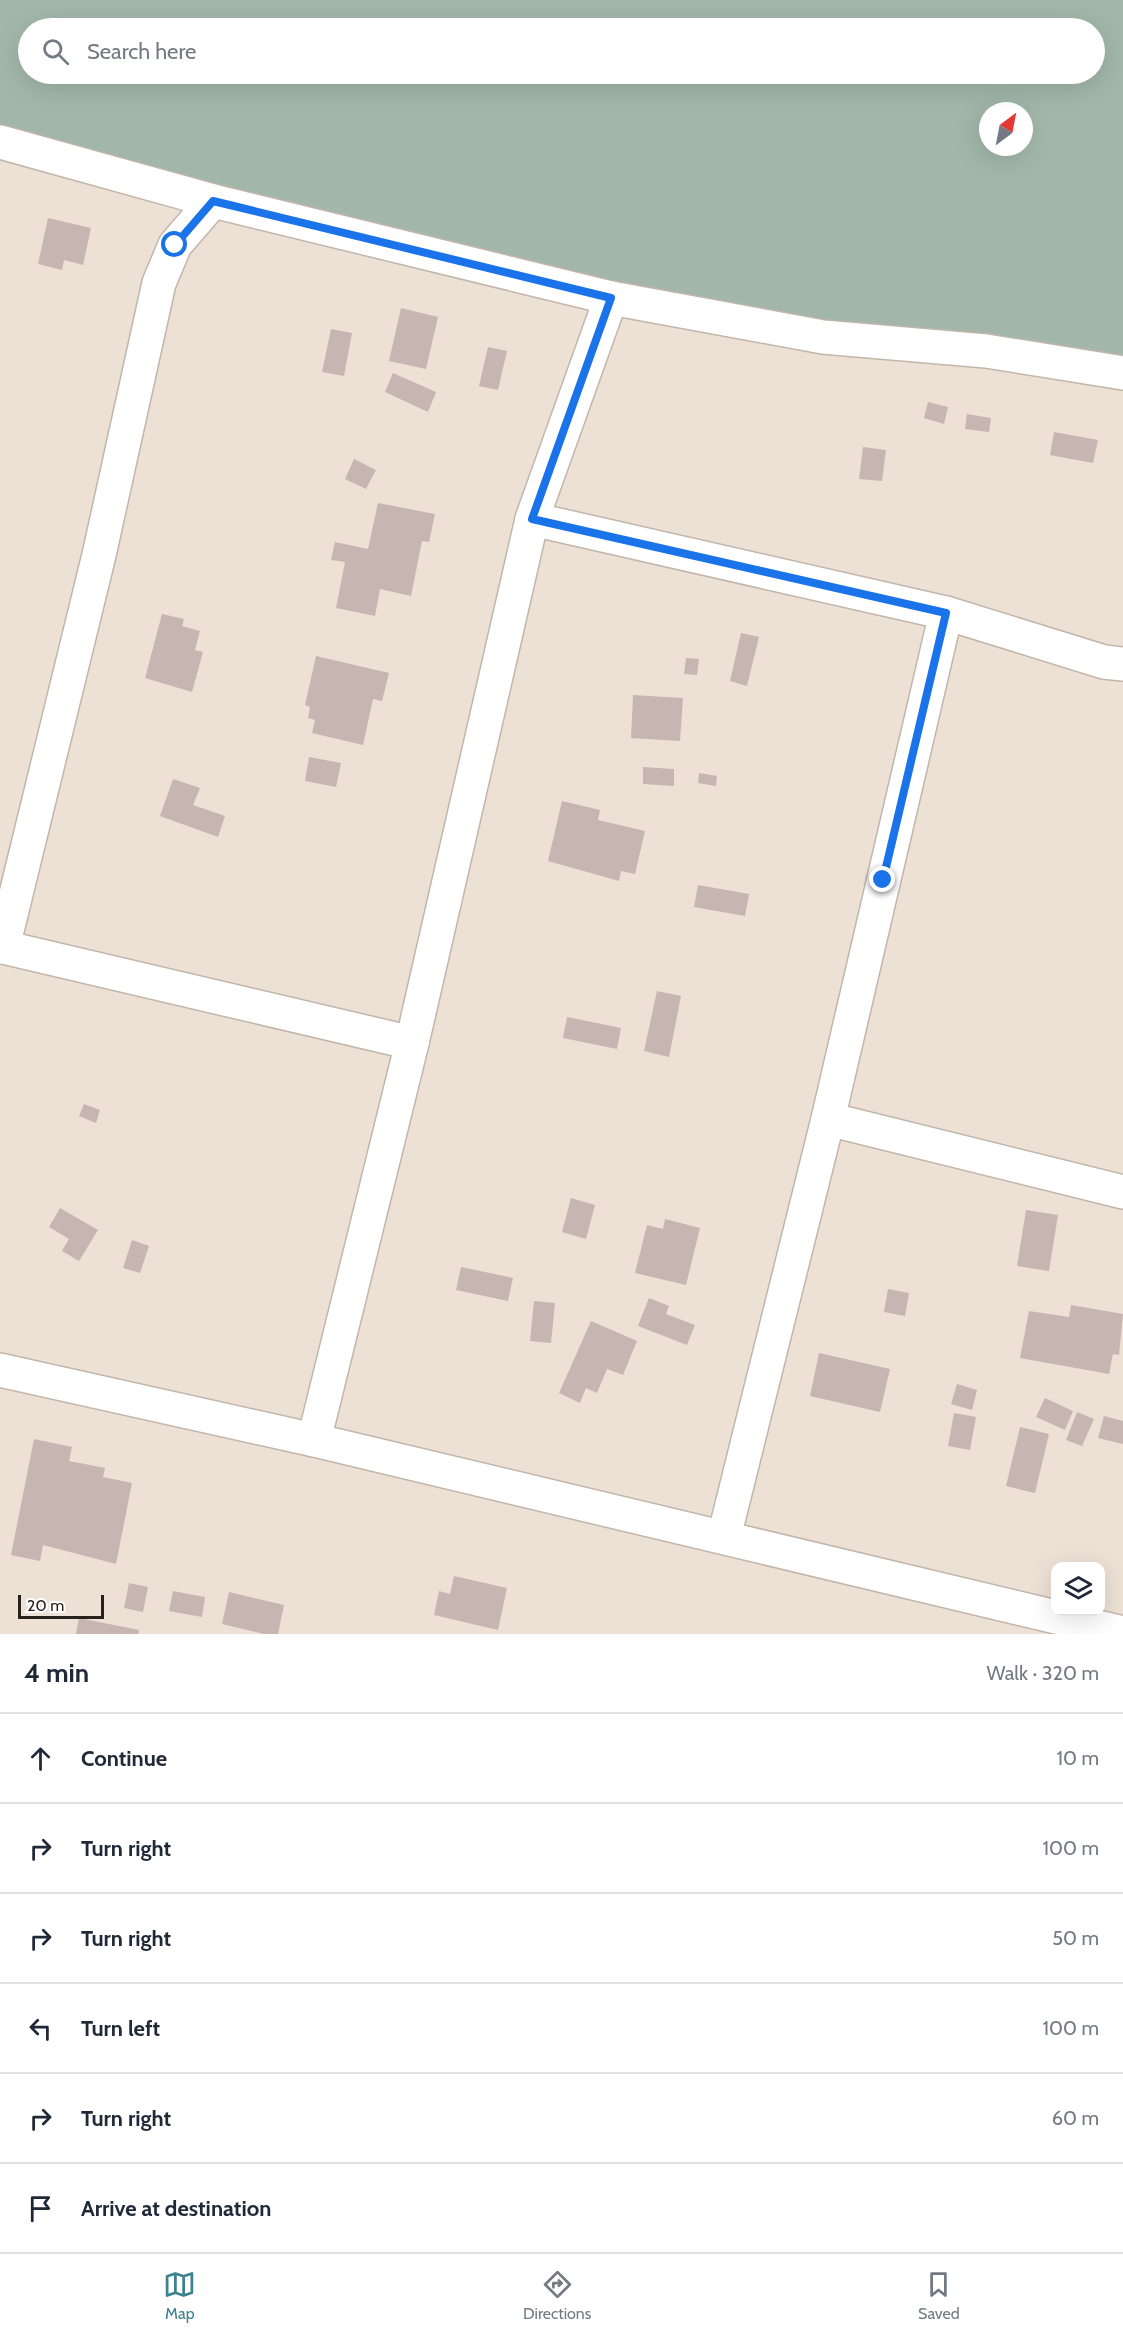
<!DOCTYPE html>
<html lang="en">
<head>
<meta charset="utf-8">
<style>
  :root { --surface:#fff; --page:#f6f6f7; --text:#1f2937; --muted:#747a83; --line:#e0e1e3; --accent:#3d838f }
  body { margin:0; font-family:Cabin,sans-serif; background:var(--page); color:var(--text) }
  .controls { position:absolute; right:18px; bottom:18px; display:grid; overflow:hidden; border-radius:12px; box-shadow:0 6px 24px #0002 }
  .controls button { width:54px; height:54px; display:grid; place-items:center; padding:0; border:0; border-bottom:2px solid var(--line); background:var(--surface); color:var(--text); font:30px sans-serif }
  .compass { position:absolute; left:979px; top:102px; width:54px; height:54px; border-radius:50%; background:var(--surface); box-shadow:0 6px 24px #0002; rotate:32deg }
  .scale { position:absolute; left:18px; bottom:15px; width:86px; box-sizing:border-box; padding-left:6px; border:3px solid #26211d; border-top:0; font-size:16px; line-height:21px; white-space:nowrap; color:#26211d; -webkit-text-stroke:4px #fff; paint-order:stroke }
  .stop { position:absolute; width:18px; height:18px; margin:-14px; border:4px solid #1a73e8; border-radius:50%; background:#fff }
  .stop.end { background:#1a73e8; border-color:#fff; box-shadow:0 2px 6px #0008 }
  .list { margin:0; padding:0; list-style:none }
  h2 { display:flex; justify-content:space-between; align-items:center; height:78px; margin:0; padding:0 24px; font-size:26px }
  h2 small { font-size:20px; font-weight:400; color:var(--muted) }
  .list li { display:grid; grid-template-columns:39px 1fr auto; gap:18px; align-items:center; box-sizing:border-box; height:90px; padding:0 24px; border-top:2px solid var(--line) }
  .list b { display:block; font-size:22px; white-space:nowrap }
  .list em { font-size:20px; font-style:normal; color:var(--muted) }
  .icon { flex:none; width:33px; height:33px; fill:none; stroke:currentColor; stroke-width:2; stroke-linecap:round; stroke-linejoin:round }
  .map { position:relative; flex:none; width:1123px; height:1634px; overflow:hidden }
  .search { position:absolute; background:var(--surface); box-shadow:0 6px 24px #0002; left:18px; right:18px; top:18px; height:66px; display:flex; align-items:center; gap:15px; box-sizing:border-box; padding:0 21px; border-radius:33px; color:var(--muted); font-size:22px }
  .sheet { height:618px; background:var(--surface) }
  nav { display:flex; justify-content:space-around; align-items:center; box-sizing:border-box; height:84px; border-top:2px solid var(--line); background:var(--surface); font-size:16px; color:var(--muted) }
  nav a { display:grid; justify-items:center; gap:3px }
  nav .on { color:var(--accent) }
  .map>svg:first-child { display:block }
  .green { fill:#a2b7aa; fill-rule:evenodd }
  .building { fill:#c6b5b1 }
  .lines { fill:none; stroke-linecap:round; stroke-linejoin:round }
  .minor-casing { stroke:#c2b6ab; stroke-width:36 }
  .minor { stroke:#fff; stroke-width:33 }
  .route { stroke:#1a73e8; stroke-width:8 }
</style>
</head>
<body>
<div class="map">
<svg width="1123" height="1634" viewBox="0 0 1123 1634">
  <rect width="100%" height="100%" fill="#ede0d5"/>
  <path class="green" d="M0,0H1123V373L823,337L0,142ZM28,28H1094V74H28ZM988,111H1024V147H988Z"/>
  <g class="building">
    <path d="M48,218L91,228L83,265L64,260L62,270L38,264Z"/>
    <path d="M401,308L438,317L426,369L389,361Z"/>
    <path d="M331,329L352,333L344,376L322,372Z"/>
    <path d="M488,347L507,351L498,390L479,386Z"/>
    <path d="M393,373L436,392L428,412L385,392Z"/>
    <path d="M928,402L948,407L944,424L924,418Z"/>
    <path d="M967,414L991,418L989,432L965,429Z"/>
    <path d="M1054,432L1098,440L1093,463L1050,455Z"/>
    <path d="M863,447L886,450L882,481L859,479Z"/>
    <path d="M354,459L376,470L366,489L345,479Z"/>
    <path d="M378,503L435,514L429,542L422,541L411,596L380,589L375,616L336,608L345,562L331,560L335,542L368,549Z"/>
    <path d="M162,614L184,619L182,626L200,631L195,650L203,652L192,692L145,678Z"/>
    <path d="M741,633L759,637L747,686L730,681Z"/>
    <path d="M316,656L389,673L382,701L373,699L363,745L312,733L315,720L308,718L310,707L305,705Z"/>
    <path d="M686,658L699,659L697,675L684,674Z"/>
    <path d="M633,695L683,698L680,741L631,738Z"/>
    <path d="M309,757L341,763L336,787L305,781Z"/>
    <path d="M643,767L674,769V786L643,784Z"/>
    <path d="M699,773L717,776L716,786L698,783Z"/>
    <path d="M173,779L200,788L193,805L225,816L218,837L160,816Z"/>
    <path d="M562,801L600,810L598,820L645,831L635,874L621,871L619,881L548,861Z"/>
    <path d="M698,885L749,894L745,916L694,907Z"/>
    <path d="M657,991L681,996L669,1057L644,1051Z"/>
    <path d="M567,1017L621,1028L617,1049L563,1038Z"/>
    <path d="M84,1104L100,1110L96,1123L79,1116Z"/>
    <path d="M571,1198L595,1205L586,1239L562,1232Z"/>
    <path d="M60,1208L98,1230L79,1261L62,1251L69,1239L49,1227Z"/>
    <path d="M1026,1210L1058,1215L1049,1271L1017,1266Z"/>
    <path d="M665,1219L700,1228L686,1285L635,1273L647,1225L663,1229Z"/>
    <path d="M132,1240L149,1246L140,1273L123,1268Z"/>
    <path d="M461,1267L513,1278L508,1301L456,1290Z"/>
    <path d="M888,1289L909,1293L905,1316L884,1312Z"/>
    <path d="M649,1298L669,1306L666,1314L695,1325L687,1345L638,1326Z"/>
    <path d="M534,1301L555,1303L551,1343L530,1341Z"/>
    <path d="M1071,1305L1123,1314L1119,1355L1113,1354L1109,1374L1020,1358L1029,1311L1069,1317Z"/>
    <path d="M591,1321L637,1341L623,1375L607,1369L597,1393L586,1388L580,1403L559,1393Z"/>
    <path d="M819,1353L890,1369L880,1412L810,1396Z"/>
    <path d="M957,1384L977,1390L972,1410L951,1404Z"/>
    <path d="M1045,1398L1073,1411L1065,1430L1036,1417Z"/>
    <path d="M1077,1412L1094,1419L1082,1446L1066,1440Z"/>
    <path d="M954,1413L976,1417L970,1450L948,1446Z"/>
    <path d="M1104,1416L1123,1421V1444L1098,1438Z"/>
    <path d="M1020,1427L1049,1434L1035,1493L1006,1486Z"/>
    <path d="M34,1439L72,1447L69,1461L105,1468L103,1477L132,1483L116,1564L43,1545L40,1561L11,1555Z"/>
    <path d="M454,1576L507,1588L498,1630L434,1615L439,1591L450,1594Z"/>
    <path d="M129,1583L148,1587L143,1612L124,1608Z"/>
    <path d="M173,1591L205,1597L202,1617L169,1611Z"/>
    <path d="M229,1592L284,1605L278,1634H264L222,1624Z"/>
    <path d="M79,1618L139,1630L138,1634H76Z"/>
  </g>
  <g class="lines">
    <defs>
      <g id="minor">
        <path d="M0,142L213,201L611,298L823,337L986,351L1123,373"/>
        <path d="M532,519L946,613L828,1119L724,1537"/>
        <path d="M946,613L1104,662L1123,664"/>
        <path d="M0,947H3L99,555L159,283L175,245L213,201"/>
        <path d="M3,947L412,1043"/>
        <path d="M828,1119L1123,1192"/>
        <path d="M0,1370L314,1440L1123,1633"/>
        <path d="M314,1440L412,1043L532,519L611,298"/>
      </g>
    </defs>
    <use href="#minor" class="minor-casing"/>
    <use href="#minor" class="minor"/>
  </g>
  <g class="lines">
    <path class="route" d="M175,245L213,201L611,298L532,519L946,613L883,880"/>
  </g>
</svg>
<div class="controls">
<button><svg class="icon" aria-label="layers" viewBox="0 0 24 24"><path d="M12 4l9 5-9 5-9-5zM3 14l9 5 9-5"/></svg></button>
</div>
<svg class="compass" viewBox="-18 -18 36 36"><path d="M0-13l5 13h-10z" fill="#e53935"/><path d="M0 13l5-13h-10z" fill="#747a83"/></svg>
<div class="scale">20 m</div>
<div class="stop" style="left:175px;top:245px"></div>
<div class="stop end" style="left:883px;top:880px"></div>
<div class="search"><svg class="icon" aria-label="search" viewBox="0 0 24 24"><circle cx="10" cy="10" r="6"/><path d="M15 15l6 6"/></svg>Search here</div>
</div>
<section class="sheet">
<h2>4 min<small>Walk · 320 m</small></h2>
<ul class="list">
<li><svg class="icon" aria-label="ahead" viewBox="0 0 24 24"><path d="M12 20V5M6 11l6-6 6 6"/></svg><div><b>Continue</b></div><em>10 m</em></li>
<li><svg class="icon" aria-label="right" viewBox="0 0 24 24"><path d="M7 20v-9h11M14 6l5 5-5 5"/></svg><div><b>Turn right</b></div><em>100 m</em></li>
<li><svg class="icon" aria-label="right" viewBox="0 0 24 24"><path d="M7 20v-9h11M14 6l5 5-5 5"/></svg><div><b>Turn right</b></div><em>50 m</em></li>
<li><svg class="icon" aria-label="left" viewBox="0 0 24 24"><path d="M17 20v-9H6M10 6l-5 5 5 5"/></svg><div><b>Turn left</b></div><em>100 m</em></li>
<li><svg class="icon" aria-label="right" viewBox="0 0 24 24"><path d="M7 20v-9h11M14 6l5 5-5 5"/></svg><div><b>Turn right</b></div><em>60 m</em></li>
<li><svg class="icon" aria-label="arrive" viewBox="0 0 24 24"><path d="M6 21V4h12l-3 4 3 4H6"/></svg><div><b>Arrive at destination</b></div></li>
</ul>
</section>
<nav>
<a class="on"><svg class="icon" aria-label="map" viewBox="0 0 24 24"><path d="M3 6l6-2 6 2 6-2v14l-6 2-6-2-6 2zM9 4v14M15 6v14"/></svg>Map</a>
<a><svg class="icon" aria-label="directions" viewBox="0 0 24 24"><path d="M12 3l9 9-9 9-9-9zM9 14v-3h6M13 9l2 2-2 2"/></svg>Directions</a>
<a><svg class="icon" aria-label="saved" viewBox="0 0 24 24"><path d="M7 4h10v16l-5-4-5 4z"/></svg>Saved</a>
</nav>
</body>
</html>
